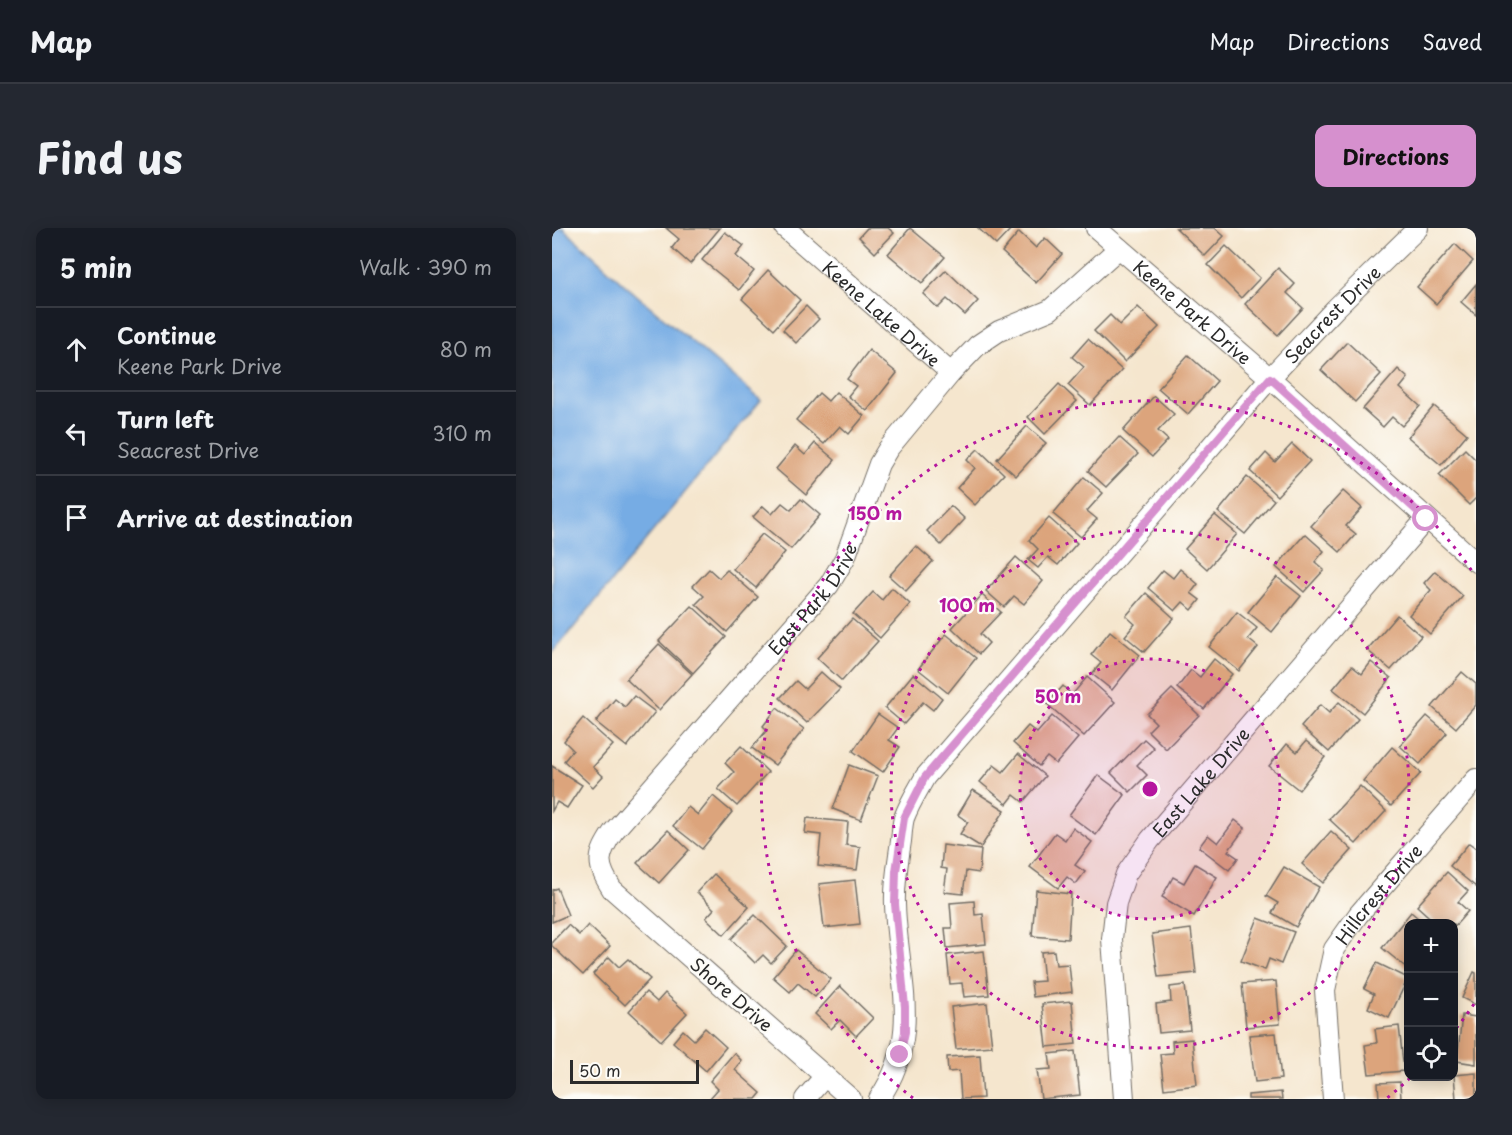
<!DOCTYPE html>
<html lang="en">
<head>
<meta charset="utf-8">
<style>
  :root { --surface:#171b24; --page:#242831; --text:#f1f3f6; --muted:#9ea1a6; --line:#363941; --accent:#d690ce }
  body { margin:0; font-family:"Playpen Sans",sans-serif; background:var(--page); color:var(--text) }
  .controls { position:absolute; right:18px; bottom:18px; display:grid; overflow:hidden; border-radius:12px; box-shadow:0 3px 15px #0003 }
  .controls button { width:54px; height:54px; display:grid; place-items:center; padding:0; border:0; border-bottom:2px solid var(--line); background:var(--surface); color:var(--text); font:30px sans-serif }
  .scale { position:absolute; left:18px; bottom:15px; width:129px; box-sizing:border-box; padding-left:6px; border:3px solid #2b2b2b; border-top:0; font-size:16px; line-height:21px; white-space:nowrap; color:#2b2b2b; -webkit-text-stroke:4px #fdfcf7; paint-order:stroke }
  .stop { position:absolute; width:18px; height:18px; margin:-14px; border:4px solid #d690ce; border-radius:50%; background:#fff }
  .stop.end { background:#d690ce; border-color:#fff; box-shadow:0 2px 6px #0008 }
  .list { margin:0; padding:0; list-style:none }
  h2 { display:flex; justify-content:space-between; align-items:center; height:78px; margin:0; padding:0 24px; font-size:26px }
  h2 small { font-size:20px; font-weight:400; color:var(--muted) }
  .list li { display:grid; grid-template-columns:39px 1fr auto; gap:18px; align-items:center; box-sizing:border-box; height:84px; padding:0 24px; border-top:2px solid var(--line) }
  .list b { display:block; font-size:22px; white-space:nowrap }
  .list p { margin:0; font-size:20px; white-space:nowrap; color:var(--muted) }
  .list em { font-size:20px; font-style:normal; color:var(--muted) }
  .icon { flex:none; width:33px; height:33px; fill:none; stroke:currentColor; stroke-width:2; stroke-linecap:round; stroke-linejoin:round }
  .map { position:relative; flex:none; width:924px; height:871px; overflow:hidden; border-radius:12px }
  header { display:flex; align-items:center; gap:36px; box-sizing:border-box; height:84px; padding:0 30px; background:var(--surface); border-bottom:2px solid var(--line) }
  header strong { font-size:28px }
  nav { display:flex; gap:33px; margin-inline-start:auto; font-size:21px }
  .intro { display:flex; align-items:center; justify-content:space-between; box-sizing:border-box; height:144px; padding:0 36px }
  h1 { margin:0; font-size:42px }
  .button { padding:15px 27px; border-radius:12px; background:var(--accent); color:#111; font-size:21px; font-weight:700 }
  main { display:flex; gap:36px; padding:0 36px }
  aside { flex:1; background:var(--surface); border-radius:12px; box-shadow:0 3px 15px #0003 }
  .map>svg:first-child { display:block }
  .water { fill:#76ace4; stroke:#506c88; stroke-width:1.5 }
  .building { fill:#dca47b }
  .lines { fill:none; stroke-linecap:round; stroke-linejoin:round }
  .minor-casing { stroke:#726c64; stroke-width:22 }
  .minor { stroke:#fff; stroke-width:20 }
  .route { stroke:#d690ce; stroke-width:8 }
  .ring { fill:none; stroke:#b5179e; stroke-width:3; stroke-dasharray:3 6 }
  .labels { text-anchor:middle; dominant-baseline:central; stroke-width:4.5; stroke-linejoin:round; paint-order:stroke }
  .street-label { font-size:18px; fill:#2b2b2b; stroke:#fdfcf7 }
  .centre { fill:#b5179e; stroke:#fdfcf7; stroke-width:3 }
  .ring-label { font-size:18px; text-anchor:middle; font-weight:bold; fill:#b5179e; stroke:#fdfcf7; stroke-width:4.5; stroke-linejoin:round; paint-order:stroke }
</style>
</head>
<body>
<header>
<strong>Map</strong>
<nav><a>Map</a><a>Directions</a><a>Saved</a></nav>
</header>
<div class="intro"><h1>Find us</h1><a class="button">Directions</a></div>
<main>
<aside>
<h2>5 min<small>Walk · 390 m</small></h2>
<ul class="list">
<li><svg class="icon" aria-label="ahead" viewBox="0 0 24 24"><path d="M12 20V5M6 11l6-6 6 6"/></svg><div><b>Continue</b><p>Keene Park Drive</p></div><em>80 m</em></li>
<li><svg class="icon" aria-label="left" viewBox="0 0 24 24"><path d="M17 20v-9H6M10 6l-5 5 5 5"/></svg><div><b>Turn left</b><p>Seacrest Drive</p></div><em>310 m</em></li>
<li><svg class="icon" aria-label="arrive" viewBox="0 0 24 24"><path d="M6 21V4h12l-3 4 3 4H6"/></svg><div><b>Arrive at destination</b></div></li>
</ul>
</aside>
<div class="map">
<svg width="924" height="871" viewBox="0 0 924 871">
  <rect width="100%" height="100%" fill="#fdfcf7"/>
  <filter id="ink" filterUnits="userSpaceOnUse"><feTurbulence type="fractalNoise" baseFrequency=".0167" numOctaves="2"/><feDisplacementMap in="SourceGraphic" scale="12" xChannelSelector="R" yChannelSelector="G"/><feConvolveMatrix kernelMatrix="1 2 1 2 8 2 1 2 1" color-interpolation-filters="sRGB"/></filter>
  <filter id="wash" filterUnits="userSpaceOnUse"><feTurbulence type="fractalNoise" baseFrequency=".008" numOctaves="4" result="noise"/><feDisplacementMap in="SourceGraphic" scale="24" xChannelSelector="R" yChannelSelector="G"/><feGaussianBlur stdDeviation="1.35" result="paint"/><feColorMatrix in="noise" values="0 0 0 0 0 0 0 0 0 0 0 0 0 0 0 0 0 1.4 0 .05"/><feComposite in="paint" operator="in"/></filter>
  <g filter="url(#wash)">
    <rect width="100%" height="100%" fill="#f5e6ce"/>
    <path class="water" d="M0,0H11L74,58L209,172L0,426Z"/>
    <g id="blocks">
      <g class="building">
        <path d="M114,0H168L138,36L120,20L127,11Z"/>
        <path d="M315,0H336L342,5L323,25L307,9Z"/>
        <path d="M358,0L393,29L370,55L336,26Z"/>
        <path d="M426,0H460L444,17Z"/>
        <path d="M624,0H663L672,8L653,28Z"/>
        <path d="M173,4L192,18L184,28L202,43L187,62L150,32Z"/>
        <path d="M467,4L484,20L493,10L510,26L484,55L450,24Z"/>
        <path d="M903,16L921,33L884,76L865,59Z"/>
        <path d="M674,18L708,50L689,70L656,37Z"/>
        <path d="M726,40L743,56L735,65L751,80L726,107L693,76Z"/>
        <path d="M216,42L248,72L222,101L190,71Z"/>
        <path d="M394,42L426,73L413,87L395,71L386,80L371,66Z"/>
        <path d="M924,56V87L909,74Z"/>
        <path d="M254,78L267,91L244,115L231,102Z"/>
        <path d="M586,79L607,99L573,134L542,103L558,87L568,97Z"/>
        <path d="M536,111L570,142L538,177L516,157L532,139L520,129Z"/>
        <path d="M795,114L829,146L803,174L769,142Z"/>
        <path d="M317,122L345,145L315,183L296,168L304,158L295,151Z"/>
        <path d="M636,127L665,153L636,186L606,160Z"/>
        <path d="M846,141L856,150L848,160L868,178L850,198L840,189L831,199L811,181Z"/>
        <path d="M507,156L525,173L493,206L476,189Z"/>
        <path d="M284,164L312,188L297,206L288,198L272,216L244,192L267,165L276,173Z"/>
        <path d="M602,168L622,186L606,203L616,212L600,229L571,203Z"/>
        <path d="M882,178L915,206L889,237L856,209Z"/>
        <path d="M475,198L494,215L464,248L445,231Z"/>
        <path d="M567,209L586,226L554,259L536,243Z"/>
        <path d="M263,215L283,232L254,267L224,241L243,218L253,227Z"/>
        <path d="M740,216L758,233L725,268L698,243L714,225L723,234Z"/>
        <path d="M426,221L452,246L423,277L405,260L423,240L415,232Z"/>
        <path d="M913,221L924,232V270L917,277L887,247Z"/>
        <path d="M532,249L551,265L535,283L545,291L529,309L501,286Z"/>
        <path d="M695,249L722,272L693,306L666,284Z"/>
        <path d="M791,263L810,280L794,298L804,306L788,324L759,298Z"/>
        <path d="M249,271L268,287L239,321L201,289L211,278L220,286L230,275L239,282Z"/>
        <path d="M399,278L413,291L389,317L375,303Z"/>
        <path d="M663,287L685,306L655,341L633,321Z"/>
        <path d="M497,290L525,315L506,337L496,329L486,340L476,332L486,321L477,312Z"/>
        <path d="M210,306L233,324L204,360L181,341Z"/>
        <path d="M753,306L772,323L763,334L772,342L752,364L724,339Z"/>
        <path d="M364,318L381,333L354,363L337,348Z"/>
        <path d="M464,329L491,353L472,376L462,368L452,379L434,363Z"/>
        <path d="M157,341L167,350L175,342L206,369L175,404L144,376L152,368L141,358Z"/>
        <path d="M628,341L646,356L639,365L648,372L640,382L631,374L623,383L596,360L611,342L621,350Z"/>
        <path d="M883,343L911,368L878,406L857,387L879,362L872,355Z"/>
        <path d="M725,349L749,368L720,404L696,384Z"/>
        <path d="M340,360L358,376L328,410L301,386L321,364L330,372Z"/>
        <path d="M594,365L622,390L592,424L573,408L583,396L574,388Z"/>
        <path d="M430,367L449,384L428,406L437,415L427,426L400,400Z"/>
        <path d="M140,378L174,409L141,445L107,413Z"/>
        <path d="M685,384L705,400L696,411L706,419L687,443L657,419Z"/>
        <path d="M845,387L869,408L839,442L815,422Z"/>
        <path d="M300,391L326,413L290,453L265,430Z"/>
        <path d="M558,403L588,427L560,462L540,446L549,435L539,427Z"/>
        <path d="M394,406L424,430L396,465L366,441Z"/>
        <path d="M107,416L140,446L107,482L74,451Z"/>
        <path d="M662,431L680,446L652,481L625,460L639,442L648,449Z"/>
        <path d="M819,434L839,450L811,485L781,461L800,438L810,446Z"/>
        <path d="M269,444L288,461L255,495L228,470L244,453L253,461Z"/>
        <path d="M910,444L924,456V477L904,500L880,479Z"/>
        <path d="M361,446L390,470L381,482L371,474L352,496L333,480Z"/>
        <path d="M535,449L563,474L532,508L495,476L511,458L520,467Z"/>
        <path d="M620,461L647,487L614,521L596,503L604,495L595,486Z"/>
        <path d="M82,468L103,484L75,519L44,494L63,471L73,479Z"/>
        <path d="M787,474L806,491L777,524L749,499L768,477L777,485Z"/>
        <path d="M225,480L252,501L223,537L200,520L215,502L211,498Z"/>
        <path d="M326,486L346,500L337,512L348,519L331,544L301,523Z"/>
        <path d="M500,488L526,510L504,536L495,529L487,538L461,515L476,498L485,505Z"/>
        <path d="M875,488L895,505L868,536L848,518Z"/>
        <path d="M31,490L61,517L41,539L51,548L41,559L12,533L21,522L12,513Z"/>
        <path d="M592,511L602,520L585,537L595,547L578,564L559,545Z"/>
        <path d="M754,513L773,529L747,562L717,538L735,516L745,524Z"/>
        <path d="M189,518L216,544L185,578L166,561L182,544L173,535Z"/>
        <path d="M840,519L869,545L839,578L811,553Z"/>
        <path d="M466,526L493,548L471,574L462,567L455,576L428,554L442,537L451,544Z"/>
        <path d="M297,537L326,548L309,592L281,581Z"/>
        <path d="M0,538L30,557L15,580L5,574L0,583Z"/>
        <path d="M546,547L573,567L544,607L517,587Z"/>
        <path d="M808,558L834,583L804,616L777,591Z"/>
        <path d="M421,562L453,582L429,619L408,606L416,594L406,587Z"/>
        <path d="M161,568L180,584L150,621L121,598L136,579L146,587Z"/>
        <path d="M255,590L296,594L294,617L308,619L305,642L266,638L269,607L253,605Z"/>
        <path d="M683,592L693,600L676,623L686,630L677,642L647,619L656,607L666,615Z"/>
        <path d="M521,600L540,614L523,637L533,644L524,656L515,649L506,660L478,639L503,605L513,612Z"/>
        <path d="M116,602L137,622L107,655L85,635Z"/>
        <path d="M779,603L800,622L771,655L750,636Z"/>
        <path d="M917,615L924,620V659L898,638Z"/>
        <path d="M391,617L429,622L427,645L414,643L411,666L392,664L395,641L389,640Z"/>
        <path d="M643,636L665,649L642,688L610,669L621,649L632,655Z"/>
        <path d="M732,639L767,659L744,699L720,685L726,675L714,668Z"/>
        <path d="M895,644L916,663L906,674L916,683L902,699V696H885L865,678Z"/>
        <path d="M162,646L197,679L172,707L154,690L162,681L145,664Z"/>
        <path d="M303,652L308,696L272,700L267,656Z"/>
        <path d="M5,660L16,687L0,694V662Z"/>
        <path d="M484,662L519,666L516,711L480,708Z"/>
        <path d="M422,673L423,687L431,686L434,716L395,720L393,700H400L398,675Z"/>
        <path d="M859,684L873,696H856V741L830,720Z"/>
        <path d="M203,687L235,718L219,735L211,727L203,735L179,711Z"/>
        <path d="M706,690L742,704L729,736L717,731L713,742L689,733Z"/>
        <path d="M16,697L27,707L36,697L58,718L31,747L0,718V714Z"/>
        <path d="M639,701L644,745L606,749L600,706Z"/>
        <path d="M244,722L279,751L263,769L246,755L238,764L221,749Z"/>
        <path d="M432,723L437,767L412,769L410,755L398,756L395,727Z"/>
        <path d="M502,723L504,737L517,736L520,764L481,769L479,754L492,753L489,724Z"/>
        <path d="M57,729L67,739L76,731L98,751L73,777L41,746Z"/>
        <path d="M825,735L856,750L837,790L816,780L822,766L812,761Z"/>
        <path d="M922,744L924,745V777L910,770Z"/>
        <path d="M724,753L728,796L694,799L690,756Z"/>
        <path d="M633,757L638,802L607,805L604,776L619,774L618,759Z"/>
        <path d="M288,758L321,790L304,808L288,792L279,801L263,786Z"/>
        <path d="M94,764L105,774L113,765L135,785L109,813L77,783Z"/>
        <path d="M520,773L524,816L495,819L490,776Z"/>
        <path d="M435,775L440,818L404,821L399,779Z"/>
        <path d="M910,787L924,789V836L905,833Z"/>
        <path d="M847,798L852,843L817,846L813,817L825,815L823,801Z"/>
        <path d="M153,800L174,819L154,843L121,814L131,802L142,812Z"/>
        <path d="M724,805L729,851L703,854L697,807Z"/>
        <path d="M640,811L645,857L612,861L608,826L621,825L620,813Z"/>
        <path d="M523,823L528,867L489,871L485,842L499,841L497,826Z"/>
        <path d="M182,825L190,833L183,842L209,865L204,871H160L158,870L166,861L158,853Z"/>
        <path d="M428,827L431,870L409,871L407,843L396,844L395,829Z"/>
        <path d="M924,845V871H904L902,847Z"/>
        <path d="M848,854L849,871H827L826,855Z"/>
        <path d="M729,864L730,871H696V867Z"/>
      </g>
    </g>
  </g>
  <g filter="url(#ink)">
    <use href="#blocks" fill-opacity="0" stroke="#726c64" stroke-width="1.5"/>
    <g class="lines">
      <defs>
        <g id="minor">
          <path id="s1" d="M233,0L399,145"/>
          <path id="s2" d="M544,0L718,150L924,334"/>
          <path d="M253,871L273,848"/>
          <path id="s3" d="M299,871L60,661C44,636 45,628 61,604L277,357L293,330L327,236L336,221L399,145L426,117L447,103L498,82L567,20"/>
          <path id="s4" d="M327,871C372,805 345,748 343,676C342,655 346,634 349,613C350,605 350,597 352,590C357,576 366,562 373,549L718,150L783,81L866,0"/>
          <path id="s5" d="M572,871L560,711L564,675L574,646L598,612L874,291"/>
          <path id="s6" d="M781,871L773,762L782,721L806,687L924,551"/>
        </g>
      </defs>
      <use href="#minor" class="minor-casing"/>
      <use href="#minor" class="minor"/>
    </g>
  </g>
  <g class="lines" filter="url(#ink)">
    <path class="route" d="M348,827L353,804V779L343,676L344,643L352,590L373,549L718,150L874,291"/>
  </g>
  <circle cx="598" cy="561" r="130" fill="#b5179e" fill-opacity=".12"/>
  <g class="ring">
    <circle cx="598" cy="561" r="130"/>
    <circle cx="598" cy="561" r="259"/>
    <path d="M922 776A389 389 0 0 1 902 803M858 850A389 389 0 0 1 835 870M361 870A389 389 0 1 1 922 346"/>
  </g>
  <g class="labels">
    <g class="street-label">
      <text stroke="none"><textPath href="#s2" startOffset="128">Keene Park Drive</textPath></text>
      <text stroke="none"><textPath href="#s1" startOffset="129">Keene Lake Drive</textPath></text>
      <text stroke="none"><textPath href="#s4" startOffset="950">Seacrest Drive</textPath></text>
      <text stroke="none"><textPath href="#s3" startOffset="688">East Park Drive</textPath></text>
      <text stroke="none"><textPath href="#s5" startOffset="346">East Lake Drive</textPath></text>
      <text stroke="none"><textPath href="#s6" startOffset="222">Hillcrest Drive</textPath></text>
      <text transform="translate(180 766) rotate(41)">Shore Drive</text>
    </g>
  </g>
  <circle cx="598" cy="561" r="9" class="centre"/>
  <g class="ring-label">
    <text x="323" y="292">150 m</text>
    <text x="415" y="384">100 m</text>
    <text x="506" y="475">50 m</text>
  </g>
</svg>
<div class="controls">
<button>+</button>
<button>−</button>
<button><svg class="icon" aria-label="locate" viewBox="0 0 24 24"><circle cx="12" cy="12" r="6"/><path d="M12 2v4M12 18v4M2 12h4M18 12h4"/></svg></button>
</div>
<div class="scale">50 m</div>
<div class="stop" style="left:874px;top:291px"></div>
<div class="stop end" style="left:348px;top:827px"></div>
</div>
</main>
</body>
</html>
